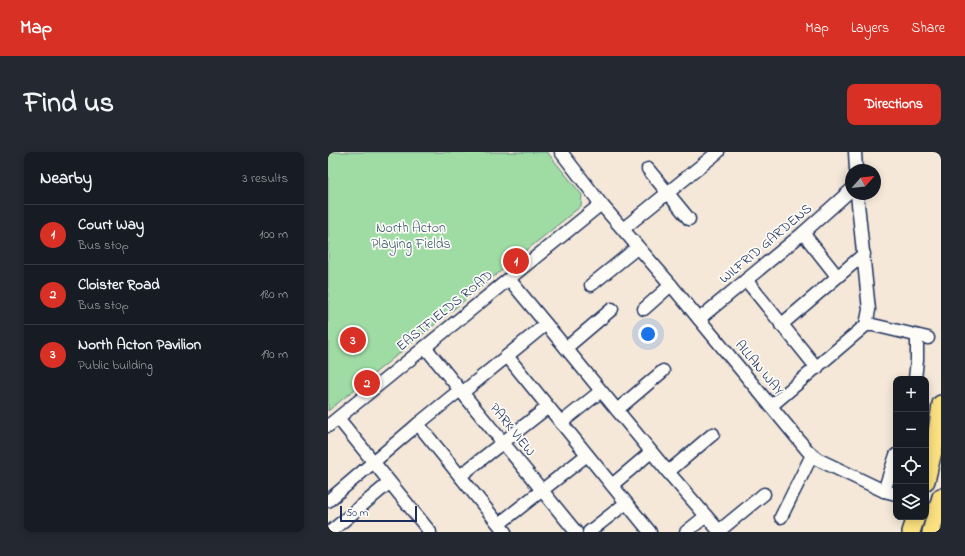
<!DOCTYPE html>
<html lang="en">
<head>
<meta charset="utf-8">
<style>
  :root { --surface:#171b24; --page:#242831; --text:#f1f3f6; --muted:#9ea1a6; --line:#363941; --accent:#d93025 }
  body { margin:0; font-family:"Indie Flower",sans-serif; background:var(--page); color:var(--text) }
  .controls { position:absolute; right:12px; bottom:12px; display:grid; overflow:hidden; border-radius:8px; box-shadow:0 2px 10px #0003 }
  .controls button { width:36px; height:36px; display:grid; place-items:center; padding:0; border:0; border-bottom:1px solid var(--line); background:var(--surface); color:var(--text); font:20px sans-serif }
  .compass { position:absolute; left:517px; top:12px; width:36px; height:36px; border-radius:50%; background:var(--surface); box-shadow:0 2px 10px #0003; rotate:63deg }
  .scale { position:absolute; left:12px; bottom:10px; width:77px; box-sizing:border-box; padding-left:4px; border:2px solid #1b2f5e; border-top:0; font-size:11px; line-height:14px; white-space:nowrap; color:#1b2f5e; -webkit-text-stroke:3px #fdfcf7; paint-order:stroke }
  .you { position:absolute; left:320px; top:182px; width:14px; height:14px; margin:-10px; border:3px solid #fff; border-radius:50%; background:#1a73e8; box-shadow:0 0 0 6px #1a73e833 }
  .badge { display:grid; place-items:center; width:26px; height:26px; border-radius:50%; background:var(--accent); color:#fff; font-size:13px; font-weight:700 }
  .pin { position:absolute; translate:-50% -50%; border:2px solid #fff; box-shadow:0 1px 4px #0006 }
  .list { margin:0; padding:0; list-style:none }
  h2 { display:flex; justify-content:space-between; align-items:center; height:52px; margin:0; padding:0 16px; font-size:17px }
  h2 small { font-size:13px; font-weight:400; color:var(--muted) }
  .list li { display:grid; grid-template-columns:26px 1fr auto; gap:12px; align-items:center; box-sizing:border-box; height:60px; padding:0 16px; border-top:1px solid var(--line) }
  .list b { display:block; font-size:15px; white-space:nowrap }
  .list p { margin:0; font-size:13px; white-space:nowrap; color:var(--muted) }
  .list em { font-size:13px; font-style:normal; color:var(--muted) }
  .icon { flex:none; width:22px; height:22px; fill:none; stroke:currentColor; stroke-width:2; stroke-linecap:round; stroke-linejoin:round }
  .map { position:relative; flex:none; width:613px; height:380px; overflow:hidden; border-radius:8px }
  header { display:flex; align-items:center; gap:24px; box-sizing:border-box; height:56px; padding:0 20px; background:var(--accent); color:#fff }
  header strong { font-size:19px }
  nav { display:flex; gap:22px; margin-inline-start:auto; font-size:14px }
  .intro { display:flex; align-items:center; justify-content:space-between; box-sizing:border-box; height:96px; padding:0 24px }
  h1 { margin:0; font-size:28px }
  .button { padding:10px 18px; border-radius:8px; background:var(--accent); color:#fff; font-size:14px; font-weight:700 }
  main { display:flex; gap:24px; padding:0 24px }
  aside { flex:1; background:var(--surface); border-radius:8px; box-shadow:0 2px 10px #0003 }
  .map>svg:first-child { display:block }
  .green { fill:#9fdca4; stroke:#5d8681 }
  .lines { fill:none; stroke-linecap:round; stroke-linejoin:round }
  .minor-casing { stroke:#1b2f5e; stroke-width:15 }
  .highway-casing { stroke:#1b2f5e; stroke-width:20 }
  .minor { stroke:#fdfcf7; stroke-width:12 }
  .highway { stroke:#fbe080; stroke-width:17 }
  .labels { text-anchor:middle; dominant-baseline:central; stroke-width:3.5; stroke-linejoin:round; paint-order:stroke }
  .park-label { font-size:14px; fill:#3c5a70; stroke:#fdfcf7 }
  .street-label { font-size:14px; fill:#1b2f5e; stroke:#fdfcf7 }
</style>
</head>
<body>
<header>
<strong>Map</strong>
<nav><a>Map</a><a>Layers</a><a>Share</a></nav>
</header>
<div class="intro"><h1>Find us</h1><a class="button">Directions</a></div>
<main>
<aside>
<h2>Nearby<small>3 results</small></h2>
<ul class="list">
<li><span class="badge">1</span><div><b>Court Way</b><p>Bus stop</p></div><em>100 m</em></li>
<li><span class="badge">2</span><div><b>Cloister Road</b><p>Bus stop</p></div><em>180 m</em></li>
<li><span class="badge">3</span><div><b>North Acton Pavilion</b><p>Public building</p></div><em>190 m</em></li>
</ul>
</aside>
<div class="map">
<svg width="613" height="380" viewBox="0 0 613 380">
  <rect width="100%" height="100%" fill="#f5e8d8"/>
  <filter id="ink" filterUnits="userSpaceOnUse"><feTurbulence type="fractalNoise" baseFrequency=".025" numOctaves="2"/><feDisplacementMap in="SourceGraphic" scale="8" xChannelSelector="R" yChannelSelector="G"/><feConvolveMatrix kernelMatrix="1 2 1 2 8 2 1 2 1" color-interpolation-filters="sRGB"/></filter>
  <g filter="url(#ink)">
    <path class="green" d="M0,0H219L254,43L253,54L0,259Z"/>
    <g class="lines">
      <defs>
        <g id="minor">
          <path d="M233,0L273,52L343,133L479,298L489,307L556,339L568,342"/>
          <path d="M527,0L528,18"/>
          <path d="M320,17L361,67"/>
          <path d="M529,42L541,158L538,173"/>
          <path d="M295,77L390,0"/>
          <path d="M475,81L509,124"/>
          <path d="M181,127L340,320L392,380"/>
          <path d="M418,128L489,216"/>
          <path d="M263,133L310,95"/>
          <path d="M316,157L343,133"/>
          <path d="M371,167L475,81L523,38"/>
          <path d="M453,173L536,102"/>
          <path d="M97,195L248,380"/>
          <path d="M238,196L284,157"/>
          <path d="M179,204L322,380"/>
          <path d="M587,227L589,208V184"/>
          <path d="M132,238L90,272L177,380"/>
          <path d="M134,241L218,172"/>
          <path d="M443,254L538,173H545L600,186"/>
          <path d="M289,258L335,219"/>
          <path d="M10,266L102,380"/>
          <path d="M233,271L273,239"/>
          <path d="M0,274L273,52"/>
          <path d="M340,320L385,282"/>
          <path d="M132,324L220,255"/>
          <path d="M284,333L323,300"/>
          <path d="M556,339L568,303"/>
          <path d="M0,349L90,272"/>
          <path d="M453,365L484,303"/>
          <path d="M171,372L259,303"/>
          <path d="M391,379L436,342"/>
          <path d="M2,380L61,331"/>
          <path d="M261,380L298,351"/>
          <path d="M358,380L378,364"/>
        </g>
        <g id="highway">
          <path d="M598,329L608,287L613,252"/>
          <path d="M583,380L588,365"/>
          <path d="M603,380L613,345"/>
        </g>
      </defs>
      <use href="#minor" class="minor-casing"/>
      <use href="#highway" class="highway-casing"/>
      <use href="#minor" class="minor"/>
      <use href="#highway" class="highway"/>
    </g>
  </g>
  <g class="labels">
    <g class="park-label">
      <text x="83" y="76">North Acton<tspan x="83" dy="16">Playing Fields</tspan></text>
    </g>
    <g class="street-label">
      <text transform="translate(438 92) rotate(-40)">WILFRID GARDENS</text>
      <text transform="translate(117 159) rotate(-39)">EASTFIELDS ROAD</text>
      <text transform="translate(431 216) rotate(50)">ALLAN WAY</text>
      <text transform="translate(184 278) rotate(51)">PARK VIEW</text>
    </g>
  </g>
</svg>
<div class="controls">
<button>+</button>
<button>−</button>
<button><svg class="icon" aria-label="locate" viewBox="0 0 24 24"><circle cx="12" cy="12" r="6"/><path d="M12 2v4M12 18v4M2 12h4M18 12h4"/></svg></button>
<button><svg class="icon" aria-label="layers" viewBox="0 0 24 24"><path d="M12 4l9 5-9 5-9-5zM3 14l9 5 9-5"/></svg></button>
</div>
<svg class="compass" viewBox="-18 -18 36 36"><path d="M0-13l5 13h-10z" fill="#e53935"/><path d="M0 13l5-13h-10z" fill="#9ea1a6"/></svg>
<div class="scale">50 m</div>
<div class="you"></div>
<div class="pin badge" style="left:188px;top:109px">1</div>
<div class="pin badge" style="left:39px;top:231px">2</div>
<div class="pin badge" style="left:25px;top:188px">3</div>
</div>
</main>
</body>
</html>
